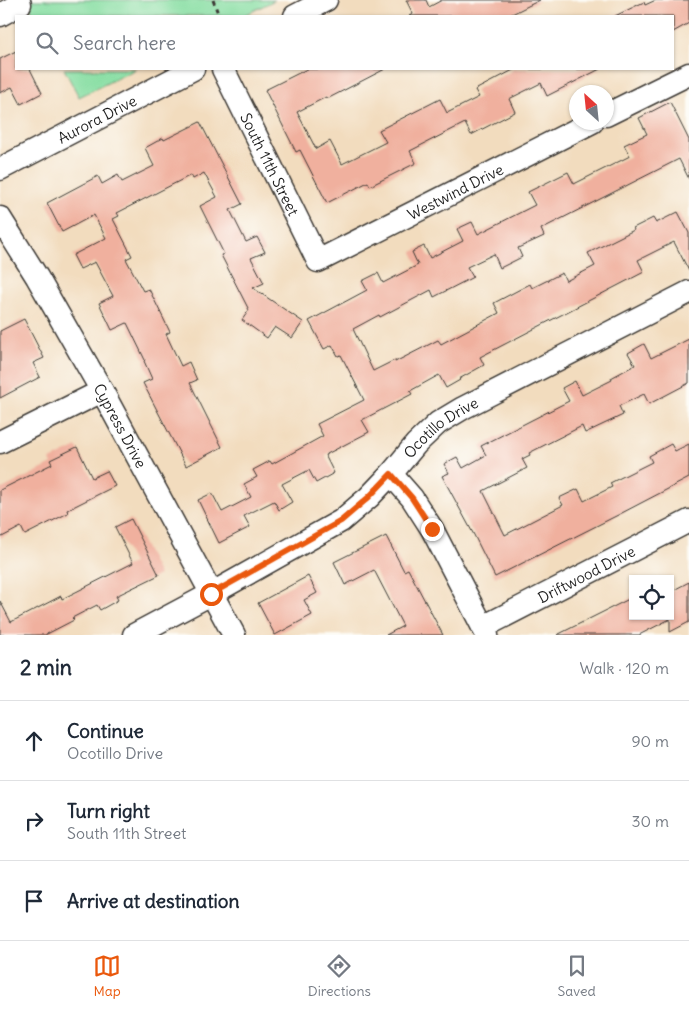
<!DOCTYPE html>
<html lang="en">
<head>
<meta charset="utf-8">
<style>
  :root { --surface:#fff; --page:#f6f6f7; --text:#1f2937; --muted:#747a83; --line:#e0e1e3; --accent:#ea580c }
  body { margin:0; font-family:Delius,sans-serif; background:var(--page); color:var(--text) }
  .controls { position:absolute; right:15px; bottom:15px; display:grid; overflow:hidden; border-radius:0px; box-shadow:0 1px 4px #0004 }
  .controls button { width:45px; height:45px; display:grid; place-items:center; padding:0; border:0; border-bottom:1px solid var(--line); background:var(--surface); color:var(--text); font:25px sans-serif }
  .compass { position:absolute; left:569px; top:85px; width:45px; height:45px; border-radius:50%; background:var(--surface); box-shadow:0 1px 4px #0004; rotate:333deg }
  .stop { position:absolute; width:15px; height:15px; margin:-11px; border:4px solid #ea580c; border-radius:50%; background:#fff }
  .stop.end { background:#ea580c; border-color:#fff; box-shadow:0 1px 5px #0008 }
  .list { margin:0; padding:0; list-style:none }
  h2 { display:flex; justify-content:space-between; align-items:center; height:65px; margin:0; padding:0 20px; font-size:21px }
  h2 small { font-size:16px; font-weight:400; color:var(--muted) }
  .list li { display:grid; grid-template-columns:32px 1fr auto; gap:15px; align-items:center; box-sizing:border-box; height:80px; padding:0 20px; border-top:1px solid var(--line) }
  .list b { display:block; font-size:19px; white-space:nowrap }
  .list p { margin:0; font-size:16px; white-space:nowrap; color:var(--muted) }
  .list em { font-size:16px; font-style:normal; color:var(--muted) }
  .icon { flex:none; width:28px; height:28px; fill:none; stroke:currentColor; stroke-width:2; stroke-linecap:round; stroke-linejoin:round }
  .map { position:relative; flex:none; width:689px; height:635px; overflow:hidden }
  .search { position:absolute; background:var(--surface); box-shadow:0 1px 4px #0004; left:15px; right:15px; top:15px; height:55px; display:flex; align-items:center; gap:12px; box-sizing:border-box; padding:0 18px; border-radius:0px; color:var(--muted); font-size:19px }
  .sheet { height:305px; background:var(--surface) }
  nav { display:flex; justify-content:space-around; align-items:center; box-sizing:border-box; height:70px; border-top:1px solid var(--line); background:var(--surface); font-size:14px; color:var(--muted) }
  nav a { display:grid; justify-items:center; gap:2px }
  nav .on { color:var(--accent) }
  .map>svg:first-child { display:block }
  .green { fill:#87dea3; stroke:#527d60 }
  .building { fill:#f0b09e }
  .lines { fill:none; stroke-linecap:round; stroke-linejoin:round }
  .minor-casing { stroke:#3c3934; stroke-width:25 }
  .path { stroke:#3c3934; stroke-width:3; stroke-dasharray:4 4; stroke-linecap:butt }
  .minor { stroke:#fff; stroke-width:22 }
  .route { stroke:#ea580c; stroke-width:6 }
  .labels { text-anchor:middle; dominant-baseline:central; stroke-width:5; stroke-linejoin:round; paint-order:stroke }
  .street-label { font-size:15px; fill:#1c1c1c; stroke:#fdfcf7 }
</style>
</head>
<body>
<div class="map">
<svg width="689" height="635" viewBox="0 0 689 635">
  <rect width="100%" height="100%" fill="#fdfcf7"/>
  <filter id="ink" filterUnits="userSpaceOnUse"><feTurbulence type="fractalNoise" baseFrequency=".02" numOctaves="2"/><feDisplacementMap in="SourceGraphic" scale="10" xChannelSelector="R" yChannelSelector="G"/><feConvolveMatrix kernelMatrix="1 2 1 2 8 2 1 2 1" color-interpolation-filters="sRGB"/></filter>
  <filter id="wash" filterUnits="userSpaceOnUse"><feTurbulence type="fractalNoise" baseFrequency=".0096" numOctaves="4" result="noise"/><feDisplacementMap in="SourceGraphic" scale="20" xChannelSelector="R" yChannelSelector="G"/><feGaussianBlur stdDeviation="1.12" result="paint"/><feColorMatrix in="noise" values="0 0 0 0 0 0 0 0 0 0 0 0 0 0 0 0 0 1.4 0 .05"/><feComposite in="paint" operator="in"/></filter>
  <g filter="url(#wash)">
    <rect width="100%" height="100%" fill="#f2dcbe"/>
    <g class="green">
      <path d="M26,0H275L243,16H35Z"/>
      <path d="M64,69H136L79,97Z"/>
    </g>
    <g id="blocks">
      <g class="building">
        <path d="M406,0H426L429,7L442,0H540L508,16H409L413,14Z"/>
        <path d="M656,0H689V23L673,32V16H615L644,2L645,5Z"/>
        <path d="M16,51V69H30L42,93L21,104L12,87L0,93V59Z"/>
        <path d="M307,69H385L327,99L326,97L297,112L316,149L330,141L342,164L386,142L379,130L440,99L447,113L479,97L475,90L515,69H600L547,96L541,83L509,99L515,112L471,135L465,123L410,151L416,163L370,186L368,182L327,203L300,150L296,152L265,90Z"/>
        <path d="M670,102L689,140V179L679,159L541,229L544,236L518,248L522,257L500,268L494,254L467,267L473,277L434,297L431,290L380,317L379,315L353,329L373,371L395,360V362L438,340L441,344L499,313L494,303L530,284L532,288L562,273L566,281L595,266L588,253L634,230L633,228L653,218L656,223L678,212L689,233V271L674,242L638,260L644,272L480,357L484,365L459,379L460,380L446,388L439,375L410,391L412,394L362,420L369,432L325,455L334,473L316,483L309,470L282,484L292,502L279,510L274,501L244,516L250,527L219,543L198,500L212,493L222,512L251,497L244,484L257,477L253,470L270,461L272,464L323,436L317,424L364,400L341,355L338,356L332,345L324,349L309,321L367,290L362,281L378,273L383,283L418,265L412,252L424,246L430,258L463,241L457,229L472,222L478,234L535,205L528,192L568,172L574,184L630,156L624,145L647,134L639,118Z"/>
        <path d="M200,122L242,204L230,210L246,242L257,237L265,252L251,258L264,283L253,288L303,322L292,338L275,327L267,338L242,320L249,310L221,255L224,254L200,206L217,197L204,173L193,179L191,175L117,213L119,216L113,219L132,256L126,259L143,291L149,289L170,332L166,334L181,366L189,362L197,380L190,383L222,447L186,466L143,383L152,379L144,361L145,360L127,323L112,330L99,303L113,296L95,262L80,269L73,255L106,238L94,215L62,232L47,203L98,176L102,184L118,175L122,182L154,166L145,148L163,138L164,140Z"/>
        <path d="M24,319L44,358L33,363L40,377L0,398V331Z"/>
        <path d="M689,339V383L649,404L644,394L619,406L623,415L585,433L582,426L529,453L530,455L522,459L527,468L483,491L505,535L563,505L559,498L578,489L584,501L612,487L610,483L652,462L649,456L671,444L675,451L689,444V478L618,515L495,577L474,535L442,476L449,473L444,464L457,457L463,468L486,455L481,446L569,401L562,388L575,381L582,395L612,380L611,378L635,365L628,353L644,344L651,358Z"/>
        <path d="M77,447L92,478L107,471L115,486L67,510L68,513L25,535L21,527L0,538V490L52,464L50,460Z"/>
        <path d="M131,519L159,575L116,596L118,600L100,610L97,605L72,618L74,620L45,635H0V601L11,622L61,596L62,599L133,563L115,527Z"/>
        <path d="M386,536L404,571L408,569L443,635H386L403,626L374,570L345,585L334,562Z"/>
        <path d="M308,576L317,593L304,600L312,615L275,635L258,603Z"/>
        <path d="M689,582V622L670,632V619L639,635H557L633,597V616H670V592Z"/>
      </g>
    </g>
  </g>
  <g filter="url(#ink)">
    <use href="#blocks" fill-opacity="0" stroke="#3c3934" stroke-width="1"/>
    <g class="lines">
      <defs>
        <g id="minor">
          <path d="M0,15L20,4L18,0"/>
          <path d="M295,16L326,0"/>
          <path id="s1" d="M223,69L318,261L592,122"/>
          <path d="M606,115L689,74"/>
          <path id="s2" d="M0,169L193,69"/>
          <path id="s3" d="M0,218L37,277L102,391L234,635"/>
          <path d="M0,442L102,391"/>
          <path d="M391,474L412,498L432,529L487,635"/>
          <path id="s4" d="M483,627L689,521"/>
          <path id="s5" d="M134,635L211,594L341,521L369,497L391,474L416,444L438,423L463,408L689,292"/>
        </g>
      </defs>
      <use href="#minor" class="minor-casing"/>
      <path class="path" d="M213,0L219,16"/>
      <use href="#minor" class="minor"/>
    </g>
  </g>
  <g class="lines" filter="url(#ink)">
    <path class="route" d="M211,594L341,521L369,497L391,474L412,498L432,529"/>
  </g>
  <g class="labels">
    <g class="street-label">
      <text stroke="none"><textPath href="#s2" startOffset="109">Aurora Drive</textPath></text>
      <text stroke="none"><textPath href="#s1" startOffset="106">South 11th Street</textPath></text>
      <text stroke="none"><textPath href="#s1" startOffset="368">Westwind Drive</textPath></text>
      <text stroke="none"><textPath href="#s3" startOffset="240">Cypress Drive</textPath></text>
      <text stroke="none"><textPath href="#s5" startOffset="374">Ocotillo Drive</textPath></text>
      <text stroke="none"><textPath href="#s4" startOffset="116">Driftwood Drive</textPath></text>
    </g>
  </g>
</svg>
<div class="controls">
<button><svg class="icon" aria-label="locate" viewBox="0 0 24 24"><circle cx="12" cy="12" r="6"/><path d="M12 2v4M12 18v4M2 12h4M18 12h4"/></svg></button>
</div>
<svg class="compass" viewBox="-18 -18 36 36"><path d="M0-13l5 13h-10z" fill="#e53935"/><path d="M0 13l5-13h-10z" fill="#747a83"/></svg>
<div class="stop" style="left:211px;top:594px"></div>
<div class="stop end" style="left:432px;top:529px"></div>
<div class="search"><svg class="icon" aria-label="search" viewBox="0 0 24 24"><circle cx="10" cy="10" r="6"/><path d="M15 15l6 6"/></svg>Search here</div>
</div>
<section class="sheet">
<h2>2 min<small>Walk · 120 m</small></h2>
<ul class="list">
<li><svg class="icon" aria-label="ahead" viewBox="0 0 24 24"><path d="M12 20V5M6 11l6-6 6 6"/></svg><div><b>Continue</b><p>Ocotillo Drive</p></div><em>90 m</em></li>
<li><svg class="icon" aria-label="right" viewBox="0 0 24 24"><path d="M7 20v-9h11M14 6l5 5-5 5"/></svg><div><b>Turn right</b><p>South 11th Street</p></div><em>30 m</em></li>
<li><svg class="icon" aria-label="arrive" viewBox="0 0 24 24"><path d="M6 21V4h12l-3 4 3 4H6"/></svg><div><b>Arrive at destination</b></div></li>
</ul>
</section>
<nav>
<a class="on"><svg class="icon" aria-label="map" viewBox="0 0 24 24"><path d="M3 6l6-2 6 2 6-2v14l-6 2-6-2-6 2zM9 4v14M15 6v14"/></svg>Map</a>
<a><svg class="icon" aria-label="directions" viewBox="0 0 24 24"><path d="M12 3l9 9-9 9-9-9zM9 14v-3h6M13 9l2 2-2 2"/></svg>Directions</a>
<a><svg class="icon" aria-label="saved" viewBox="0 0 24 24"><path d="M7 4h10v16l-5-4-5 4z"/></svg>Saved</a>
</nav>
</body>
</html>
